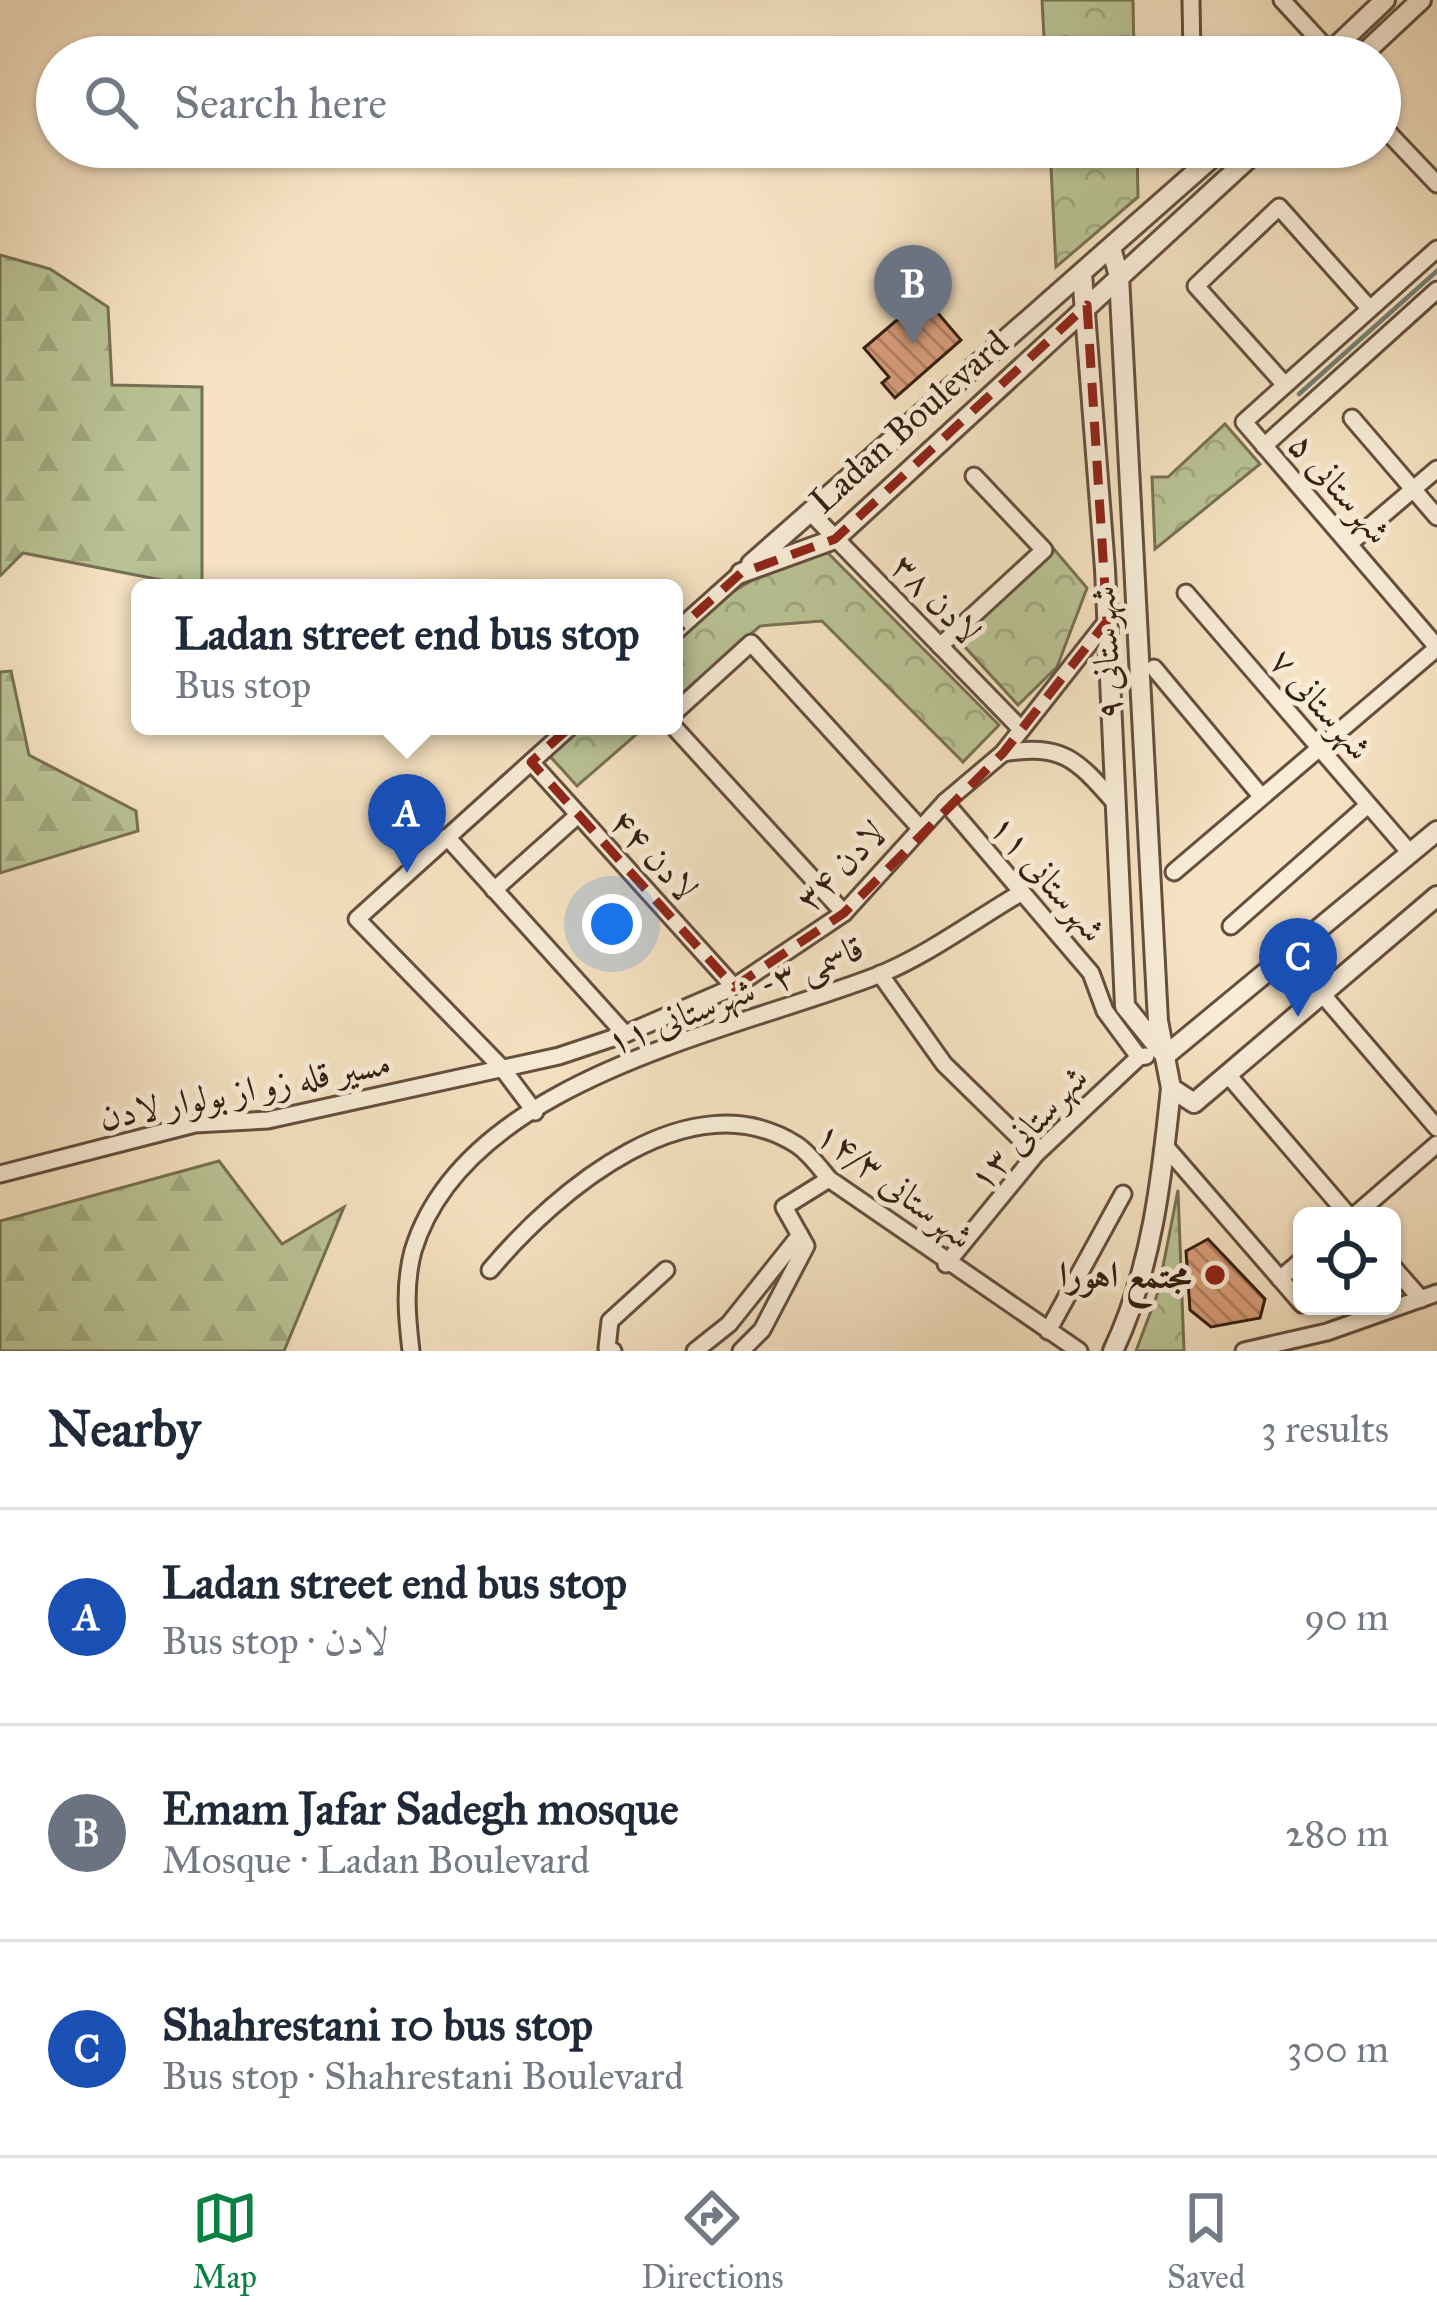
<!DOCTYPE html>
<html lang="en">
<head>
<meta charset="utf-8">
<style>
  :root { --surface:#fff; --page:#f6f6f7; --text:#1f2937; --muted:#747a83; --line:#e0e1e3; --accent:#0b8043 }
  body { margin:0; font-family:"IM FELL Great Primer",Amiri,serif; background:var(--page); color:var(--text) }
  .controls { position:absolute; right:36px; bottom:36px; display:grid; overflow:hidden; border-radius:18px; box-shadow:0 3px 9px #0004 }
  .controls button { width:108px; height:108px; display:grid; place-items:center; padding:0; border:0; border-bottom:3px solid var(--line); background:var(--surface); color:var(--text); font:60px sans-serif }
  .you { position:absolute; left:612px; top:924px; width:42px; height:42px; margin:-30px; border:9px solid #fff; border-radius:50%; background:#1a73e8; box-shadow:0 0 0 18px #1a73e833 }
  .badge { display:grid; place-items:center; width:78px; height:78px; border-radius:50%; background:var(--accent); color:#fff; font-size:39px; font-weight:700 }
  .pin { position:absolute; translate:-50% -99px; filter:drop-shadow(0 3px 6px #0008) }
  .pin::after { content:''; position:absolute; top:63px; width:42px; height:36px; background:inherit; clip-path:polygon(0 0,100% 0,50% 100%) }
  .popup { position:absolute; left:131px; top:579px; width:552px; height:156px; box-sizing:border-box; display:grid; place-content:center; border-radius:18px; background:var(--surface); filter:drop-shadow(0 3px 9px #0005); font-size:39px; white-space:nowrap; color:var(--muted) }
  .popup b { font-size:45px; color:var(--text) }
  .popup::after { content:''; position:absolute; left:50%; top:100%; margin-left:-24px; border:24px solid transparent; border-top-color:var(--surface) }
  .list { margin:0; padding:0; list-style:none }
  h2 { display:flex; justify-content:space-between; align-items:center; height:156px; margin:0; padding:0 48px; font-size:51px }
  h2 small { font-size:39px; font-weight:400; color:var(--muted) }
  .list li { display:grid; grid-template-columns:78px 1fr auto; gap:36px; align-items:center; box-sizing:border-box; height:216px; padding:0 48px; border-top:3px solid var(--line) }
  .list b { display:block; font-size:45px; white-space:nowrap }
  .list p { margin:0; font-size:39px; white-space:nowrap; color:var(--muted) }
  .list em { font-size:39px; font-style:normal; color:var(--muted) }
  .icon { flex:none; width:66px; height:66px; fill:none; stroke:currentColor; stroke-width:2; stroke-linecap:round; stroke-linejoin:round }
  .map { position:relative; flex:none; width:1437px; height:1351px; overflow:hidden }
  .search { position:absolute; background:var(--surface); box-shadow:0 3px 9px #0004; left:36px; right:36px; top:36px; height:132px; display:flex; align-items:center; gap:30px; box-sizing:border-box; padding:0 42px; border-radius:66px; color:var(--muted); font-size:45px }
  .sheet { height:804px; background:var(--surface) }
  nav { display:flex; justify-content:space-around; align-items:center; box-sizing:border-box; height:168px; border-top:3px solid var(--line); background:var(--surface); font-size:33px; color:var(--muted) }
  nav a { display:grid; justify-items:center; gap:6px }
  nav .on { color:var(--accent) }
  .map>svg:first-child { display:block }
  .forest { fill:url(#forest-firs); stroke:#777154; stroke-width:3 }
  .park { fill:url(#park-crowns); stroke:#777154; stroke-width:3 }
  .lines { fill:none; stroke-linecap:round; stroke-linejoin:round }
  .stream { stroke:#737e72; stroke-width:4.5 }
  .building { fill:url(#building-back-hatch); stroke:#341e11; stroke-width:3 }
  .minor-casing { stroke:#644f3e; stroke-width:21 }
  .tertiary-casing { stroke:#644f3e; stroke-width:24 }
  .minor { stroke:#f9edd8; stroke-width:15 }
  .tertiary { stroke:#f9edd8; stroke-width:18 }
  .marked { fill:none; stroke:#8f2418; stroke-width:9; stroke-dasharray:24 15; stroke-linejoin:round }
  .poi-dot { fill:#8f2418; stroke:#f9edd8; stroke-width:4.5 }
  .labels { text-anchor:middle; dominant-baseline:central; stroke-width:10; stroke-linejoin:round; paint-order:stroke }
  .street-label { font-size:36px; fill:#341e11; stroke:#f9edd8 }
  .poi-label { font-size:36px; font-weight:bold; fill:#341e11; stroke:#f9edd8; text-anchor:end }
</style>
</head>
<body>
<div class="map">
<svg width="1437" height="1351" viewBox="0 0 1437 1351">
  <defs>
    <pattern id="forest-firs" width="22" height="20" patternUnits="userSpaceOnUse" patternTransform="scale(3)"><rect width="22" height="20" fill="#bac496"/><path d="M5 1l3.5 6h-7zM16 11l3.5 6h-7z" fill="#a0a880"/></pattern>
    <pattern id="park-crowns" width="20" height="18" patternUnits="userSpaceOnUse" patternTransform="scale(3)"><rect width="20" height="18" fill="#bac496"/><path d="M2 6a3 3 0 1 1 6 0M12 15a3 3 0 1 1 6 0" fill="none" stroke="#a0a880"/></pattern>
    <pattern id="building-back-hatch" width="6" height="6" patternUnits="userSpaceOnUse" patternTransform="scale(3)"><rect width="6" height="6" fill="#d99e7a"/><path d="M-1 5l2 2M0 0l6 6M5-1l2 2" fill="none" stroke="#b18063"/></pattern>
  </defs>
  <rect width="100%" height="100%" fill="#f6e3c3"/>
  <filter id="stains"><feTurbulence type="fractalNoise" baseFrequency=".00167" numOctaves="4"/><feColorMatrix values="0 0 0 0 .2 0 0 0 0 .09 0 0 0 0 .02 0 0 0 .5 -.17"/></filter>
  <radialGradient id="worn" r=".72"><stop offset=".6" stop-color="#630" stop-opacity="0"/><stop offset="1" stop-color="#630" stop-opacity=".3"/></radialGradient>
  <g class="forest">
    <path d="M0,255L50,269L108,307L112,385L202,387V588L23,553L0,576Z"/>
    <path d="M11,671L29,755L136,811L138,831L0,873V672Z"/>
    <path d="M219,1161L282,1244L344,1207L284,1351H0V1221Z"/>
  </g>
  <g class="park">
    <path d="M1042,0H1133L1134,57H1045Z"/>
    <path d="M1050,147H1137L1138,197L1056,267Z"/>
    <path d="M1225,424L1260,464L1155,549L1152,477H1168Z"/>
    <path d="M1053,548L1087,588L1057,667L1018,705L955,636Z"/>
    <path d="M827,552L999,725L963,762L822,621L760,626L674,701V638C722,595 764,567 827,552Z"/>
    <path d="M577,726H646L577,786L547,753Z"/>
    <path d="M1178,1190L1184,1351H1136L1158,1292Z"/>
  </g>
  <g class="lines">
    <path class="stream" d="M1299,394L1437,271"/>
  </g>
  <g class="building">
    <path d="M924,297L961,340L895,398L882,383L889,377L864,348Z"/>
    <path d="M1208,1239L1265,1299L1260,1318L1211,1327L1190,1310L1186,1251Z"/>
  </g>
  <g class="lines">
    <defs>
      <g id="minor">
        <path d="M1191,0L1192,57"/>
        <path d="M1282,0L1330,52"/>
        <path d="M1380,124L1437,184"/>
        <path d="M1437,249L1244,422L1437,647"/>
        <path d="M1285,385L1196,286L1279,207L1370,309"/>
        <path d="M1352,418L1437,517"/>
        <path d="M1264,446L1437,290"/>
        <path d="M810,512L1019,727"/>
        <path d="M1349,544L1437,469"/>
        <path d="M1186,593L1411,854"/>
        <path d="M674,633L741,573"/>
        <path d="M940,646L1044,550L974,476"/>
        <path d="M1154,668L1261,796"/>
        <path d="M674,713L751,643L920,828"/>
        <path d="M673,726L844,913"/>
        <path d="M1003,753C1064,743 1077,760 1116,804"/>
        <path d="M531,762L734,987"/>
        <path d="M945,802L1091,973L1105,1011L1139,1057"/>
        <path d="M447,837L625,1034"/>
        <path d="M1174,872L1437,648"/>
        <path d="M494,890L578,815"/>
        <path d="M1231,926L1368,805"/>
        <path d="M880,974L944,1064L1036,1154"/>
        <path d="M1323,995L1437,1128"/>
        <path d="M1228,1075L1349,1216"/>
        <path d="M535,1112L502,1068L357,919L571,726"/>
        <path d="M1165,1146L1302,1304"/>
        <path d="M0,1174L195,1124L268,1120L559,1056L625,1034L734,987L844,913L945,802L1003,753L1107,621"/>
        <path d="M1354,1216L1437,1144"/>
        <path d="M946,1264L1036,1154L1139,1057L1146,1056"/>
        <path d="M1392,1266L1421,1299"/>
        <path d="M490,1270C557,1190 691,1077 797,1145C809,1153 820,1168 829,1179L1079,1351"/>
        <path d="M1280,1279L1302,1260"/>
        <path d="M1048,1331L1123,1194"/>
        <path d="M411,1351C407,1317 404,1285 413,1251C465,1079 731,1032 876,976C925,957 973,921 1019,894"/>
        <path d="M613,1351L607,1348L610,1321L666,1270"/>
        <path d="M695,1351L729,1324L800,1235"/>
        <path d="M741,1351L762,1330L806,1246L784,1207L829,1179"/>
        <path d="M1244,1351L1327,1332L1437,1293"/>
      </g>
      <g id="tertiary">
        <path d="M1325,57L1385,0"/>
        <path d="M1360,57L1421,0"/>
        <path d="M1111,248L1119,276L1158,1021L1171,1088L1194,1103L1437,896"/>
        <path d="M1082,274L1105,569L1125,1006L1162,1052"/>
        <path d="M751,564L1224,147"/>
        <path d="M741,573L835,539L1261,147"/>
        <path d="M1165,1056L1437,831"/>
        <path d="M1113,1351C1152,1269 1162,1177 1171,1088"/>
      </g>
    </defs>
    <use href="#minor" class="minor-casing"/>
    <use href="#tertiary" class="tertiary-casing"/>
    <use href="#minor" class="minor"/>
    <use href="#tertiary" class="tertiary"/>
  </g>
  <path class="marked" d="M1087,305L1107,621L1003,753L844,913L734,987L531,762L741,573L835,539Z"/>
  <circle class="poi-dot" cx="1215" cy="1275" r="12"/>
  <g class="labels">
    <g class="street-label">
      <text transform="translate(909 422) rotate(-42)">Ladan Boulevard</text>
      <text transform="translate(1340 488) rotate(49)">شهرستانی ۵</text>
      <text transform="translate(936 599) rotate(46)">لادن ۳۸</text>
      <text transform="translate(1106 653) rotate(-93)">شهرستانی ۹</text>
      <text transform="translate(1321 704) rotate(49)">شهرستانی ۷</text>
      <text transform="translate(654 855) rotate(48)">لادن ۴۴</text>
      <text transform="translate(841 866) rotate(-45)">لادن ۳۴</text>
      <text transform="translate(1048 878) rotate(49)">شهرستانی ۱۱</text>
      <text transform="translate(735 995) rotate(-21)">قاسمی ۳- شهرستانی ۱۱</text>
      <text transform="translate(245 1090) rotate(-11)">مسیر قله زو از بولوار لادن</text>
      <text transform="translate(1028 1128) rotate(-47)">شهرستانی ۱۳</text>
      <text transform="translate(895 1185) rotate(37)">شهرستانی ۱۴/۳</text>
    </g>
    <g class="poi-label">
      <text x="1191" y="1275">مجتمع اهورا</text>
    </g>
  </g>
  <rect width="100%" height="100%" filter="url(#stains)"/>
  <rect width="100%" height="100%" fill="url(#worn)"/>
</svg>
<div class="controls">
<button><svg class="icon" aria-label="locate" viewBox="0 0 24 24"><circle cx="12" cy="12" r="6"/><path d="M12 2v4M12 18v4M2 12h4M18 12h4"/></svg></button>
</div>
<div class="you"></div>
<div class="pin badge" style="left:407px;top:873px;background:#1a4fb4">A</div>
<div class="popup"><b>Ladan street end bus stop</b>Bus stop</div>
<div class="pin badge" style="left:913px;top:344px;background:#6b7280">B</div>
<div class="pin badge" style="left:1298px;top:1017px;background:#1a4fb4">C</div>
<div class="search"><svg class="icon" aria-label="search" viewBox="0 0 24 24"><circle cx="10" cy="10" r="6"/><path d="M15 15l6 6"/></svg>Search here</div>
</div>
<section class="sheet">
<h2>Nearby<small>3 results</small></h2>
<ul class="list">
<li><span class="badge" style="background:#1a4fb4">A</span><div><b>Ladan street end bus stop</b><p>Bus stop · لادن</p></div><em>90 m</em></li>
<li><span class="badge" style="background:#6b7280">B</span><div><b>Emam Jafar Sadegh mosque</b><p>Mosque · Ladan Boulevard</p></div><em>280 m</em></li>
<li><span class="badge" style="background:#1a4fb4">C</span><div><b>Shahrestani 10 bus stop</b><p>Bus stop · Shahrestani Boulevard</p></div><em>300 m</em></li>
</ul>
</section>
<nav>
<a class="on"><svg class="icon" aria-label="map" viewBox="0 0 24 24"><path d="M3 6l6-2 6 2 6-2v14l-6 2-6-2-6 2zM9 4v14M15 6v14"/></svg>Map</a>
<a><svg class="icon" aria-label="directions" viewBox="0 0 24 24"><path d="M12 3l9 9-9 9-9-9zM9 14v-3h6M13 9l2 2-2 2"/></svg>Directions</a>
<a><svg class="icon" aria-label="saved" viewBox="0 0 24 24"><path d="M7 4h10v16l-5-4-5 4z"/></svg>Saved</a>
</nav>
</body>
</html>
